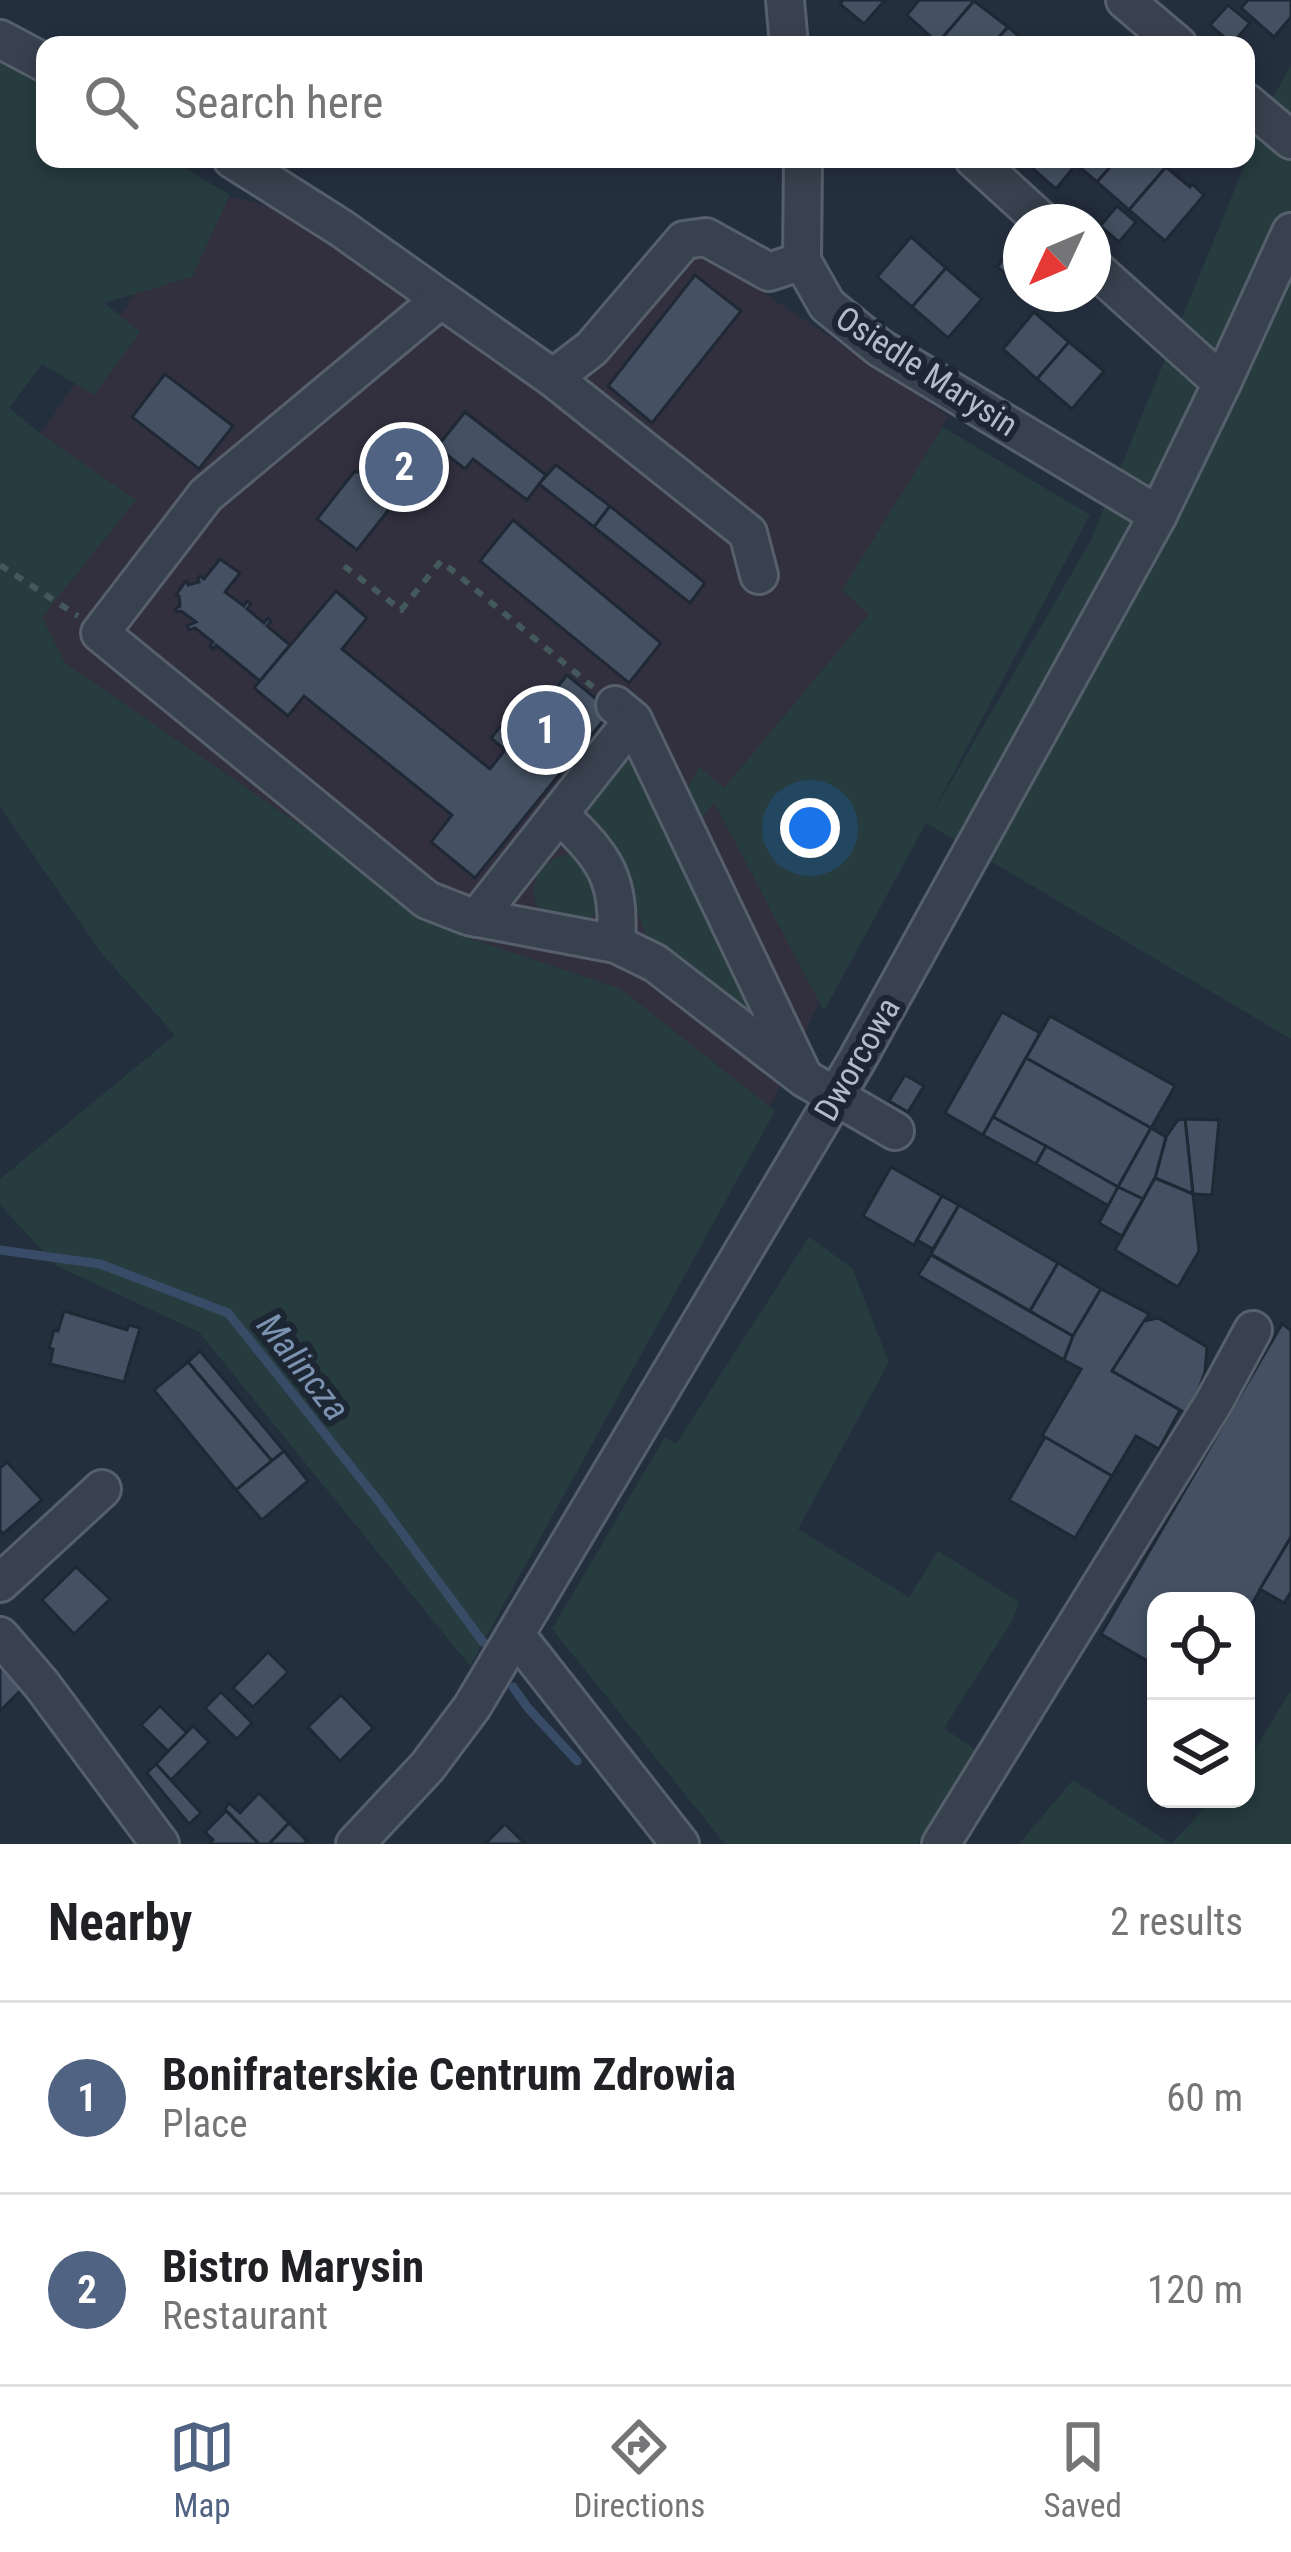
<!DOCTYPE html>
<html lang="en">
<head>
<meta charset="utf-8">
<style>
  :root { --surface:#fff; --page:#f6f6f6; --text:#202124; --muted:#757577; --line:#e0e0e0; --accent:#506383 }
  body { margin:0; font-family:"Roboto Condensed",sans-serif; background:var(--page); color:var(--text) }
  .controls { position:absolute; right:36px; bottom:36px; display:grid; overflow:hidden; border-radius:24px; box-shadow:0 6px 18px #0003 }
  .controls button { width:108px; height:108px; display:grid; place-items:center; padding:0; border:0; border-bottom:3px solid var(--line); background:var(--surface); color:var(--text); font:60px sans-serif }
  .compass { position:absolute; left:1003px; top:204px; width:108px; height:108px; border-radius:50%; background:var(--surface); box-shadow:0 6px 18px #0003; rotate:226deg }
  .you { position:absolute; left:810px; top:828px; width:42px; height:42px; margin:-30px; border:9px solid #fff; border-radius:50%; background:#1a73e8; box-shadow:0 0 0 18px #1a73e833 }
  .badge { display:grid; place-items:center; width:78px; height:78px; border-radius:50%; background:var(--accent); color:#fff; font-size:39px; font-weight:700 }
  .pin { position:absolute; translate:-50% -50%; border:6px solid #fff; box-shadow:0 3px 12px #0006 }
  .list { margin:0; padding:0; list-style:none }
  h2 { display:flex; justify-content:space-between; align-items:center; height:156px; margin:0; padding:0 48px; font-size:51px }
  h2 small { font-size:39px; font-weight:400; color:var(--muted) }
  .list li { display:grid; grid-template-columns:78px 1fr auto; gap:36px; align-items:center; box-sizing:border-box; height:192px; padding:0 48px; border-top:3px solid var(--line) }
  .list b { display:block; font-size:45px; white-space:nowrap }
  .list p { margin:0; font-size:39px; white-space:nowrap; color:var(--muted) }
  .list em { font-size:39px; font-style:normal; color:var(--muted) }
  .icon { flex:none; width:66px; height:66px; fill:none; stroke:currentColor; stroke-width:2; stroke-linecap:round; stroke-linejoin:round }
  .map { position:relative; flex:none; width:1291px; height:1844px; overflow:hidden }
  .search { position:absolute; background:var(--surface); box-shadow:0 6px 18px #0003; left:36px; right:36px; top:36px; height:132px; display:flex; align-items:center; gap:30px; box-sizing:border-box; padding:0 42px; border-radius:24px; color:var(--muted); font-size:45px }
  .sheet { height:540px; background:var(--surface) }
  nav { display:flex; justify-content:space-around; align-items:center; box-sizing:border-box; height:168px; border-top:3px solid var(--line); background:var(--surface); font-size:33px; color:var(--muted) }
  nav a { display:grid; justify-items:center; gap:6px }
  nav .on { color:var(--accent) }
  .map>svg:first-child { display:block }
  .medical { fill:#32303f }
  .green { fill:#263c3f }
  .lines { fill:none; stroke-linecap:round; stroke-linejoin:round }
  .stream { stroke:#394c67; stroke-width:9 }
  .building { fill:#455162; stroke:#1f2835; stroke-width:3 }
  .minor-casing { stroke:#565f6c; stroke-width:42 }
  .path { stroke:#44595c; stroke-width:6; stroke-dasharray:9 9; stroke-linecap:butt }
  .minor { stroke:#38414e; stroke-width:36 }
  .labels { text-anchor:middle; dominant-baseline:central; stroke-width:12; stroke-linejoin:round; paint-order:stroke }
  .street-label { font-size:33px; fill:#b4bcc9; stroke:#1d2633 }
  .water-label { font-size:36px; font-style:italic; fill:#7c92b1; stroke:#1d2633 }
</style>
</head>
<body>
<div class="map">
<svg width="1291" height="1844" viewBox="0 0 1291 1844">
  <rect width="100%" height="100%" fill="#242f3e"/>
  <path class="medical" d="M204,191L290,211L563,406L691,257L713,259L948,416L864,583L888,604L829,981L765,1117L0,735V489L14,474Z"/>
  <g class="green">
    <path d="M0,59L45,85V159H170L230,195L192,277L104,303L140,332L94,395L42,364L9,408L45,437L136,500L42,617L65,663L460,935L621,989L775,1111L470,1666L199,1332L57,1266L0,1205V1179L175,1035L102,954L0,807Z"/>
    <path d="M1291,65V1039L926,823L824,1011L714,802L696,826C686,799 682,792 700,767L724,788L869,614L842,590L943,427L1090,515L927,823L1090,542L1271,101Z"/>
    <path d="M619,754L633,756L769,1031L646,936L630,888L596,832L588,807V790Z"/>
    <path d="M567,854L578,856L604,903L588,922L543,916C524,890 536,862 567,854Z"/>
    <path d="M809,1237L852,1268L889,1362L798,1529L909,1597L938,1551L1019,1602L1012,1621L944,1728L978,1752L918,1844H725L552,1629L665,1437L676,1444Z"/>
    <path d="M1291,1690V1844H1019L1073,1780L1171,1844L1213,1799H1246V1764Z"/>
  </g>
  <g class="lines">
    <g class="stream">
      <path d="M0,1250L100,1264L228,1313L377,1499L483,1642"/>
      <path d="M513,1687L528,1708L577,1761"/>
    </g>
  </g>
  <g class="building">
    <path d="M843,0H885L864,24L840,4Z"/>
    <path d="M919,0H973L974,1L938,43L907,15Z"/>
    <path d="M1248,0H1291V17L1274,37L1241,8Z"/>
    <path d="M974,1L1008,27L992,45H940L938,43Z"/>
    <path d="M1228,5L1250,23L1232,44L1210,25Z"/>
    <path d="M1008,27L1020,37L1018,40L1024,45H992Z"/>
    <path d="M1041,159H1063L1073,168L1056,189L1033,169Z"/>
    <path d="M1070,159H1117L1097,182Z"/>
    <path d="M1117,159H1157L1166,167L1129,210L1097,182Z"/>
    <path d="M1166,167L1190,187L1192,184L1204,195L1165,241L1129,210Z"/>
    <path d="M1117,206L1136,222L1119,242L1100,226Z"/>
    <path d="M911,237L946,268L912,307L877,277Z"/>
    <path d="M1019,240L1021,241V286L997,267Z"/>
    <path d="M946,268L982,299L948,338L912,307Z"/>
    <path d="M695,275L741,311L652,423L608,386Z"/>
    <path d="M1031,294H1068L1053,312Z"/>
    <path d="M1034,312L1069,342L1037,379L1003,349Z"/>
    <path d="M1069,342L1104,371L1072,409L1037,379Z"/>
    <path d="M165,374L233,426L199,469L132,417Z"/>
    <path d="M465,412L546,475L527,500L473,459L465,469L437,447Z"/>
    <path d="M414,431L436,448L394,503L371,485Z"/>
    <path d="M556,465L610,506L594,527L539,484Z"/>
    <path d="M354,472H368L371,485L394,503L357,550L317,519Z"/>
    <path d="M610,506L705,583L690,603L594,527Z"/>
    <path d="M513,520L661,643L629,683L480,561Z"/>
    <path d="M220,559L240,573L225,592L244,606L247,601L251,604L247,609L264,623L268,618L271,621L267,626L290,645L260,681L216,645L213,649L210,646L213,642L195,628L189,630L187,626L196,622L181,611L177,612L175,609L180,606L179,596L176,595L185,582L187,581L188,585L199,582L198,578L200,576L204,579Z"/>
    <path d="M336,591L367,618L342,649L490,769L505,750L491,738L514,710L529,722L567,675L611,711L475,878L431,842L452,815L304,696L288,716L254,688Z"/>
    <path d="M1002,1012L1040,1033L983,1135L945,1113Z"/>
    <path d="M1050,1016L1175,1086L1151,1128L1026,1058Z"/>
    <path d="M1026,1058L1151,1128L1118,1187L993,1117Z"/>
    <path d="M905,1075L924,1086L908,1112L889,1101Z"/>
    <path d="M993,1117L1046,1146L1036,1164L983,1135Z"/>
    <path d="M1185,1119L1219,1120L1212,1195L1193,1194Z"/>
    <path d="M1185,1119L1193,1194L1155,1178L1166,1137L1178,1120Z"/>
    <path d="M1151,1128L1166,1137L1155,1178L1143,1199L1118,1187Z"/>
    <path d="M1046,1146L1118,1187L1109,1206L1036,1164Z"/>
    <path d="M891,1167L942,1196L914,1245L863,1216Z"/>
    <path d="M1155,1178L1193,1194L1199,1251L1178,1287L1115,1250Z"/>
    <path d="M1118,1187L1143,1199L1122,1236L1099,1223Z"/>
    <path d="M942,1196L959,1205L933,1249L917,1240Z"/>
    <path d="M959,1205L1058,1263L1030,1311L931,1254Z"/>
    <path d="M931,1255L1073,1336L1064,1360L918,1275Z"/>
    <path d="M1058,1263L1101,1289L1073,1336L1030,1311Z"/>
    <path d="M1101,1289L1149,1314L1112,1371L1180,1410L1159,1449L1136,1436L1112,1476L1042,1436L1081,1369L1064,1360L1073,1336Z"/>
    <path d="M64,1311L127,1330L129,1325L140,1328L124,1382L50,1364L53,1349L49,1348L54,1330L58,1331Z"/>
    <path d="M1158,1318L1207,1347L1205,1372L1189,1415L1112,1371L1144,1321Z"/>
    <path d="M1282,1324L1291,1330V1537L1246,1614V1601H1156V1666L1101,1634Z"/>
    <path d="M200,1351L284,1451L272,1461L188,1362Z"/>
    <path d="M188,1362L272,1461L236,1490L154,1390Z"/>
    <path d="M1045,1437L1112,1476L1075,1538L1009,1500Z"/>
    <path d="M284,1451L308,1481L262,1520L236,1490Z"/>
    <path d="M7,1462L42,1500L3,1534L0,1530V1468Z"/>
    <path d="M1291,1537V1592L1284,1603L1260,1589Z"/>
    <path d="M76,1567L110,1599L74,1634L42,1600Z"/>
    <path d="M268,1652L288,1672L253,1707L233,1688Z"/>
    <path d="M0,1657L26,1685L0,1711Z"/>
    <path d="M221,1692L252,1723L237,1739L205,1708Z"/>
    <path d="M341,1695L373,1728L340,1761L308,1727Z"/>
    <path d="M160,1706L187,1733L168,1751L141,1725Z"/>
    <path d="M193,1726L209,1742L171,1780L156,1764Z"/>
    <path d="M156,1764L201,1813L189,1824L147,1773Z"/>
    <path d="M259,1793L289,1823L269,1844H259L225,1809L229,1803L240,1813Z"/>
    <path d="M226,1811L259,1844H209L213,1840L205,1832Z"/>
    <path d="M289,1823L307,1841L303,1844H269Z"/>
    <path d="M505,1824L525,1844H485Z"/>
  </g>
  <g class="lines">
    <defs>
      <g id="minor">
        <path d="M785,0L789,45"/>
        <path d="M1125,0L1178,45"/>
        <path d="M0,39L45,63"/>
        <path d="M1246,102L1291,140"/>
        <path d="M232,159L341,228L441,299"/>
        <path d="M803,159L802,261L827,305L880,348L1158,515"/>
        <path d="M974,159L1043,222"/>
        <path d="M1093,267L1222,383"/>
        <path d="M553,378L592,348L684,240L706,237L769,272L802,261"/>
        <path d="M759,575L748,533L553,378L441,299L206,495L100,633L427,900L468,916L616,944L655,963L804,1078"/>
        <path d="M615,705L633,720L804,1078L895,1131"/>
        <path d="M559,814C606,859 620,878 616,944"/>
        <path d="M477,918L633,720"/>
        <path d="M0,1583L102,1489"/>
        <path d="M516,1635L680,1844"/>
        <path d="M0,1636L42,1685L160,1844"/>
        <path d="M355,1844L427,1767L472,1707L857,1060L1158,515L1222,383L1291,232"/>
        <path d="M941,1844L1214,1402L1253,1330"/>
      </g>
    </defs>
    <use href="#minor" class="minor-casing"/>
    <g class="path">
      <path d="M0,565L78,616"/>
      <path d="M344,566L401,610L441,561L593,687"/>
    </g>
    <use href="#minor" class="minor"/>
  </g>
  <g class="labels">
    <g class="street-label">
      <text transform="translate(927 371) rotate(33)">Osiedle Marysin</text>
      <text transform="translate(857 1059) rotate(-60)">Dworcowa</text>
    </g>
    <g class="water-label">
      <text transform="translate(303 1367) rotate(52)">Malincza</text>
    </g>
  </g>
</svg>
<div class="controls">
<button><svg class="icon" aria-label="locate" viewBox="0 0 24 24"><circle cx="12" cy="12" r="6"/><path d="M12 2v4M12 18v4M2 12h4M18 12h4"/></svg></button>
<button><svg class="icon" aria-label="layers" viewBox="0 0 24 24"><path d="M12 4l9 5-9 5-9-5zM3 14l9 5 9-5"/></svg></button>
</div>
<svg class="compass" viewBox="-18 -18 36 36"><path d="M0-13l5 13h-10z" fill="#e53935"/><path d="M0 13l5-13h-10z" fill="#757577"/></svg>
<div class="you"></div>
<div class="pin badge" style="left:546px;top:730px">1</div>
<div class="pin badge" style="left:404px;top:467px">2</div>
<div class="search"><svg class="icon" aria-label="search" viewBox="0 0 24 24"><circle cx="10" cy="10" r="6"/><path d="M15 15l6 6"/></svg>Search here</div>
</div>
<section class="sheet">
<h2>Nearby<small>2 results</small></h2>
<ul class="list">
<li><span class="badge">1</span><div><b>Bonifraterskie Centrum Zdrowia</b><p>Place</p></div><em>60 m</em></li>
<li><span class="badge">2</span><div><b>Bistro Marysin</b><p>Restaurant</p></div><em>120 m</em></li>
</ul>
</section>
<nav>
<a class="on"><svg class="icon" aria-label="map" viewBox="0 0 24 24"><path d="M3 6l6-2 6 2 6-2v14l-6 2-6-2-6 2zM9 4v14M15 6v14"/></svg>Map</a>
<a><svg class="icon" aria-label="directions" viewBox="0 0 24 24"><path d="M12 3l9 9-9 9-9-9zM9 14v-3h6M13 9l2 2-2 2"/></svg>Directions</a>
<a><svg class="icon" aria-label="saved" viewBox="0 0 24 24"><path d="M7 4h10v16l-5-4-5 4z"/></svg>Saved</a>
</nav>
</body>
</html>
